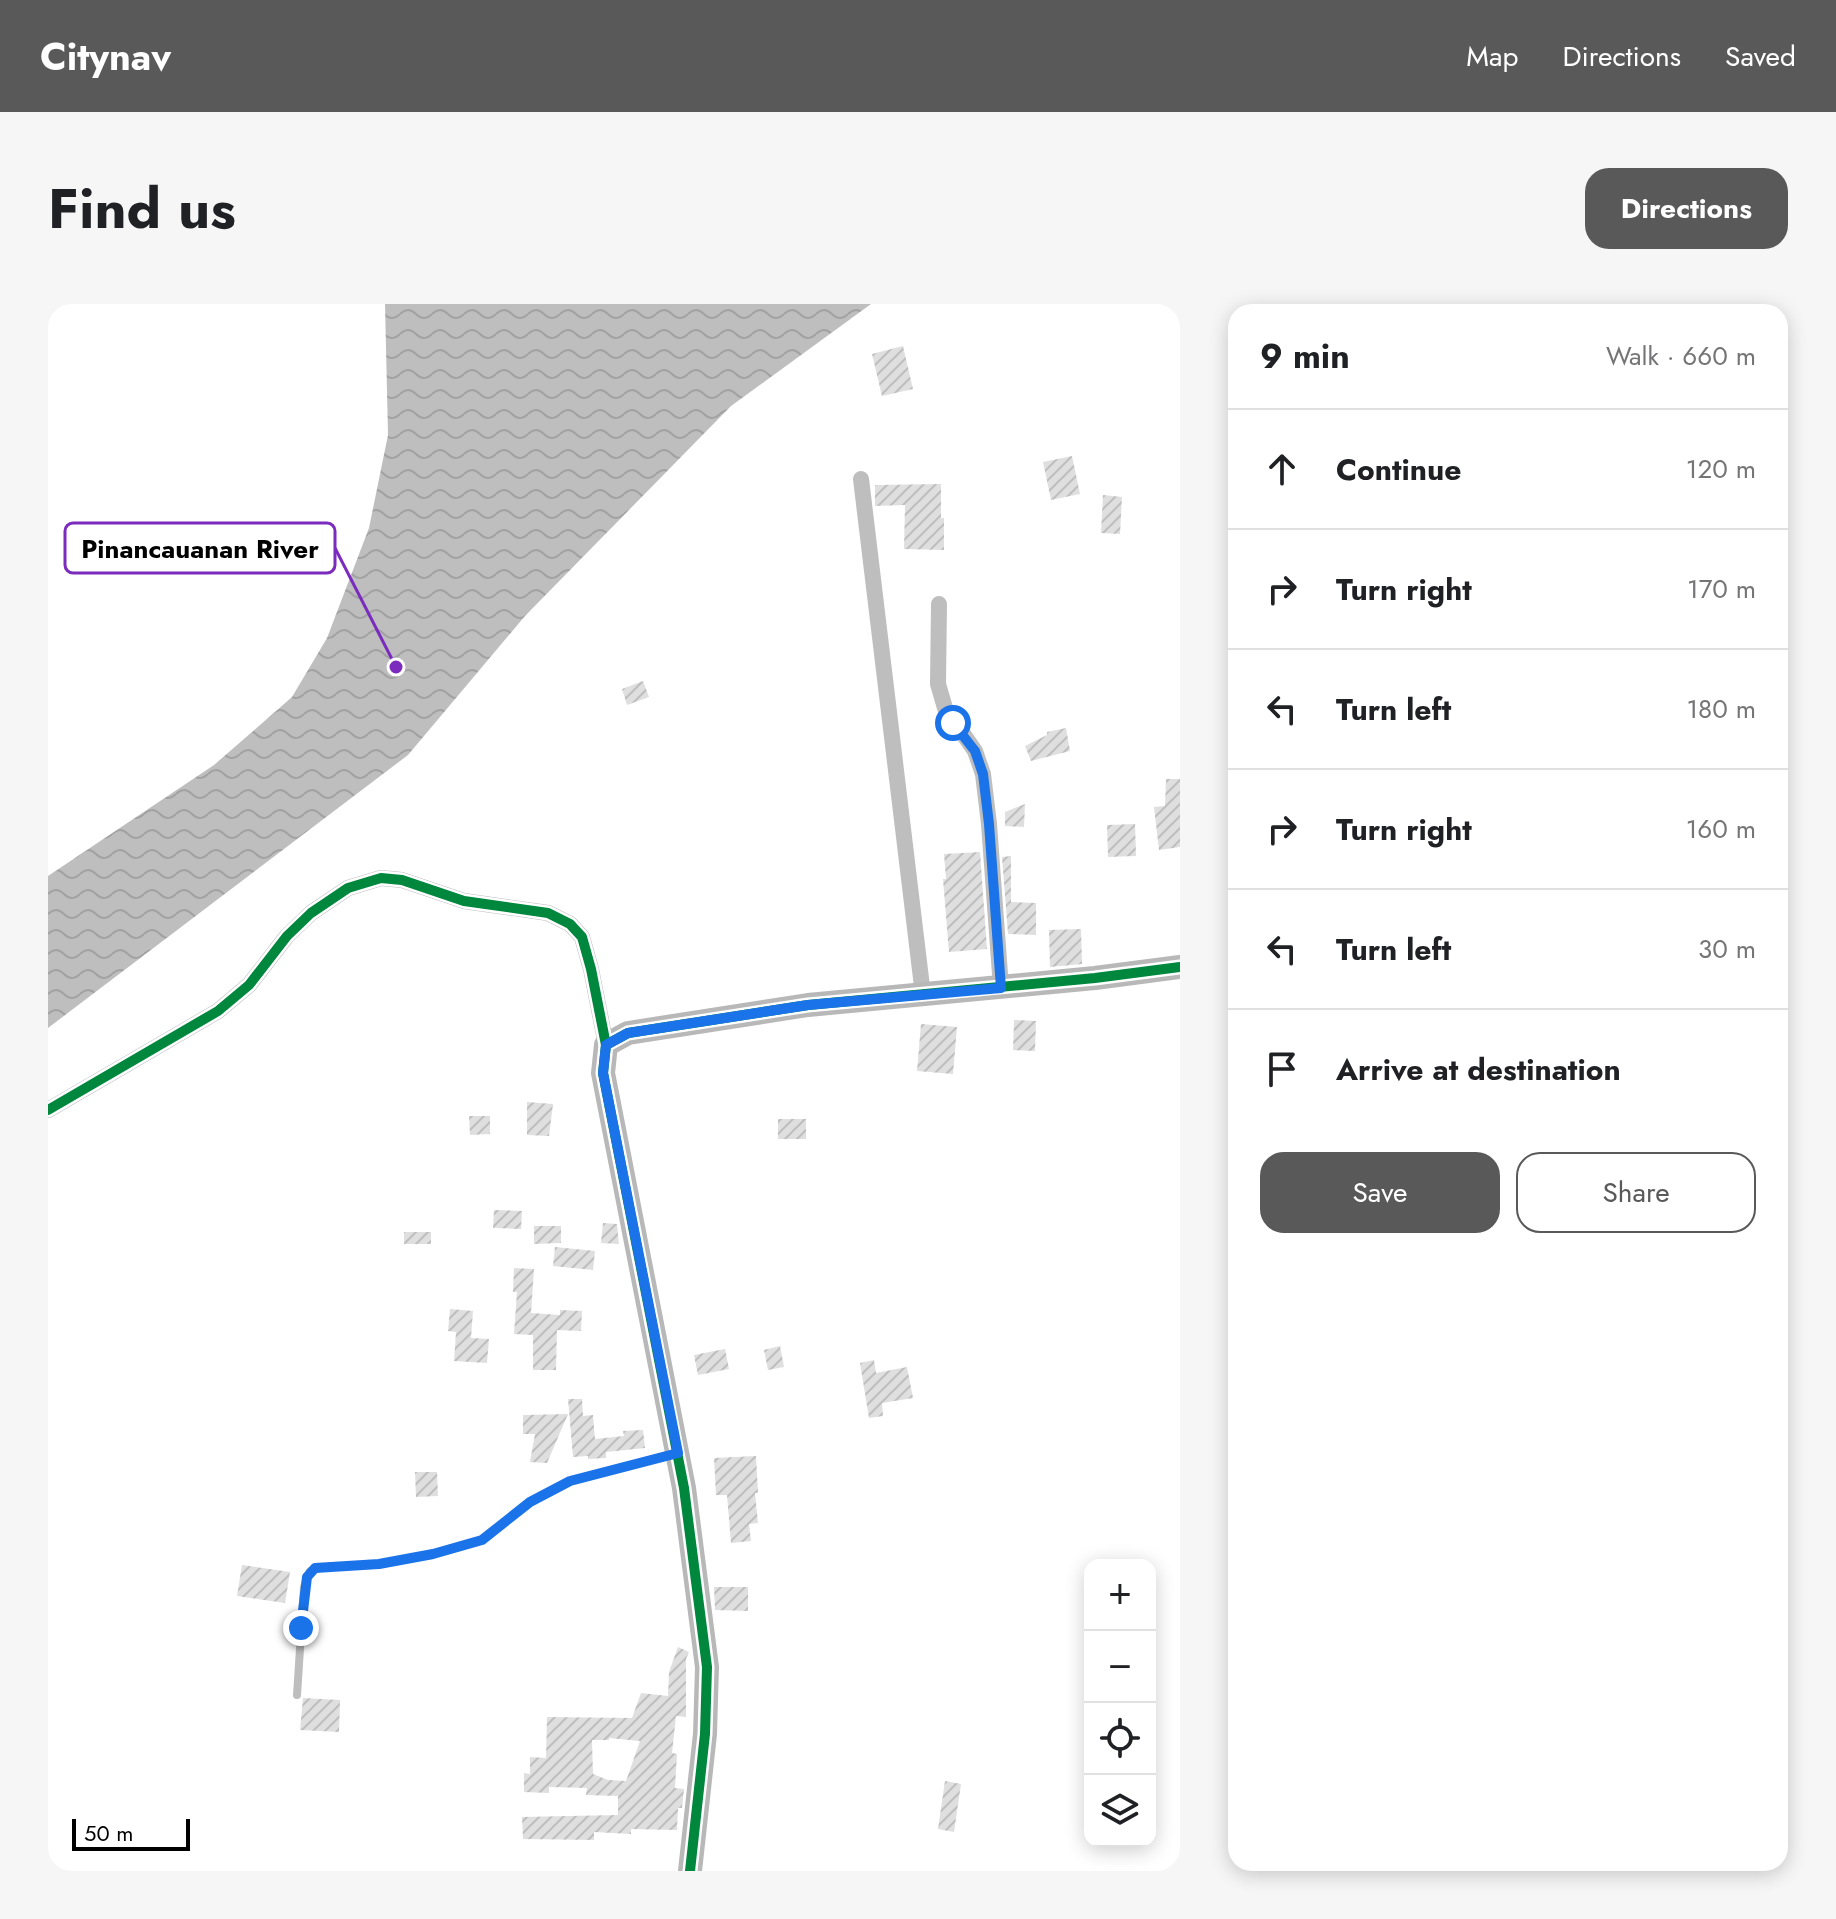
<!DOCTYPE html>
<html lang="en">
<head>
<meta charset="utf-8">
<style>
  :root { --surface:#fff; --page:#f6f6f6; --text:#202124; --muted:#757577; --line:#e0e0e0; --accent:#595959 }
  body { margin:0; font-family:Jost,sans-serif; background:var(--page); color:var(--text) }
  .controls { position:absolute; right:24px; bottom:24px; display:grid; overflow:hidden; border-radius:16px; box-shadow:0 4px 20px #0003 }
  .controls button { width:72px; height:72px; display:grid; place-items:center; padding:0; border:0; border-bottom:2px solid var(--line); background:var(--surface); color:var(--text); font:40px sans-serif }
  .scale { position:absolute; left:24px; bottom:20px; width:118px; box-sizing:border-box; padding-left:8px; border:4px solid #000; border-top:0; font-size:22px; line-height:28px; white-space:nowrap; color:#000; -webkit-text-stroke:6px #fff; paint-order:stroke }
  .stop { position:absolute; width:24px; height:24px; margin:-18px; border:6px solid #1a73e8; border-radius:50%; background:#fff }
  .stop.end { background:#1a73e8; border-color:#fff; box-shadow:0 2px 8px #0008 }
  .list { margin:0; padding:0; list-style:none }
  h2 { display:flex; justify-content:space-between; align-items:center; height:104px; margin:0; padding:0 32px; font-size:34px }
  h2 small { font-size:26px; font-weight:400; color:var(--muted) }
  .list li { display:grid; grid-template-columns:52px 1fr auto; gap:24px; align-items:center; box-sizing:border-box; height:120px; padding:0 32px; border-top:2px solid var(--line) }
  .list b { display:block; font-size:30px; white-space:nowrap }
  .list em { font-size:26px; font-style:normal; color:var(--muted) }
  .actions { display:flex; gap:16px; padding:24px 32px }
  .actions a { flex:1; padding:18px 0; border:2px solid var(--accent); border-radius:24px; text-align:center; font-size:28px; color:var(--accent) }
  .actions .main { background:var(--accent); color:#fff }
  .icon { flex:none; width:44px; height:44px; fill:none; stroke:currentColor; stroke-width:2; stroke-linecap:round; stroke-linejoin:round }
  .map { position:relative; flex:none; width:1132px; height:1567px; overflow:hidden; border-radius:24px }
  header { display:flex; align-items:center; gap:48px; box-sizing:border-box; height:112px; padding:0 40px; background:var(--accent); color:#fff }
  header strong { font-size:38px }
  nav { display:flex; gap:44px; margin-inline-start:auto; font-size:28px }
  .intro { display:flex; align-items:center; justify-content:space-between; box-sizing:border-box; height:192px; padding:0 48px }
  h1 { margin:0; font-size:56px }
  .button { padding:20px 36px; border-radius:24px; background:var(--accent); color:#fff; font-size:28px; font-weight:700 }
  main { display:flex; gap:48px; padding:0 48px }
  aside { flex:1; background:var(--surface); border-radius:24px; box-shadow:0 4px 20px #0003 }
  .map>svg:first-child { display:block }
  .water { fill:url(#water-waves) }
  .building { fill:url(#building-hatch); fill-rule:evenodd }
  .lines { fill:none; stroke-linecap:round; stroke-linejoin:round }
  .lane { stroke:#bebebe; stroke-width:8 }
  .street { stroke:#bebebe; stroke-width:16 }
  .secondary { stroke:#b8b8b8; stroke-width:24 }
  .cycleway-casing { stroke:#fff; stroke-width:15 }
  .cycleway { stroke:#00873e; stroke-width:10 }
  .route { stroke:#1a73e8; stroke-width:10 }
  .leader { fill:none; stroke:#7b2cbf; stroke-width:3 }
  .callout-dot { fill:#7b2cbf; stroke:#fff; stroke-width:3 }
  .callout { fill:#fff; stroke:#7b2cbf; stroke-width:3 }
  .callout-label { font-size:26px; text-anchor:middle; font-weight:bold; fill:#000 }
</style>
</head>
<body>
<header>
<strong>Citynav</strong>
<nav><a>Map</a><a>Directions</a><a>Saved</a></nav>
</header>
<div class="intro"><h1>Find us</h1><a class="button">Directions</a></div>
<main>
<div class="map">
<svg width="1132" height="1567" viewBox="0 0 1132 1567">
  <defs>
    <pattern id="water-waves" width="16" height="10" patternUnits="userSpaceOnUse" patternTransform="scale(2)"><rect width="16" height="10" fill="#bebebe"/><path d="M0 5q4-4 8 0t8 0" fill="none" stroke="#a2a2a2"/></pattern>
    <pattern id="building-hatch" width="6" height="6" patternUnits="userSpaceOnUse" patternTransform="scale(2)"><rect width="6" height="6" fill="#dfdfdf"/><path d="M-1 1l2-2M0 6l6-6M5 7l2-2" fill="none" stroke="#bebebe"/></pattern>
  </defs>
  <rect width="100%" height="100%" fill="#fff"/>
  <path class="water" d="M337,0H823L683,102L477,312L360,451L0,724V572L166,461L244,393L279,334L321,224L340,131Z"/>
  <g class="building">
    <path d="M855,42L865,85L834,92L824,50Z"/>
    <path d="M1024,152L1032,190L1003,196L995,158Z"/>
    <path d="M893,180V214H896V246L856,245L857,201L827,202V181Z"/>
    <path d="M1055,191L1074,193L1072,230L1053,229Z"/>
    <path d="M595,377L601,393L579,401L574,385Z"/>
    <path d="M1018,424L1022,447L983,457L977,442L999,431V428Z"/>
    <path d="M1118,475H1132V543L1111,546L1106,503L1117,502Z"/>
    <path d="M977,500L976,523L957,522V508Z"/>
    <path d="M1087,520L1088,552L1060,553L1059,521Z"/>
    <path d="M932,548L939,645L901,648L895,575H898L896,550Z"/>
    <path d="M963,552V598L988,599V631L960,630L954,553Z"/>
    <path d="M1033,625L1034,660L1002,663L1001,626Z"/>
    <path d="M966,716L988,717L987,747L965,746Z"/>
    <path d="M873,720L909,723L905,770L869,767Z"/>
    <path d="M479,798L505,800L501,832L479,831Z"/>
    <path d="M421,812H442V830L422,831Z"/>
    <rect x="730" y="815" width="28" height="20"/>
    <path d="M446,906L474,907L473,925L445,924Z"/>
    <path d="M555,919L569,920L571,940L553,939Z"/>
    <path d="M486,922H513V939L486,940Z"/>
    <rect x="356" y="928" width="27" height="12"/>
    <path d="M507,943L547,947L545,966L505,962Z"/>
    <path d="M466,964L486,965L483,1009L512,1011V1006L534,1007L533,1027L509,1026L508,1066H485V1031L466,1030L469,988H465Z"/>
    <path d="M402,1005L425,1007L423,1034L441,1035L439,1059L406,1057L408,1028L400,1027Z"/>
    <path d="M732,1042L736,1063L720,1066L716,1046Z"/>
    <path d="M677,1045L681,1065L650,1071L646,1051Z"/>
    <path d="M826,1056L828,1069L859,1063L865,1094L834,1099L835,1112L821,1114L812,1059Z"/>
    <path d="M520,1095H534L535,1112L545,1111L547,1135L576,1132L575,1127L595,1126L597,1144L558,1148V1154L540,1155V1152L525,1153Z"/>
    <path d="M520,1110L499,1159L482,1158L487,1130H475V1111Z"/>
    <path d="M708,1152L710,1189H707L710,1219L701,1220L703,1237L683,1239L679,1191H668L666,1154Z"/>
    <path d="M367,1168H389L390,1192L368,1193Z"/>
    <path d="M194,1261L242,1268L237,1299L189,1292Z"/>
    <path d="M666,1283H700V1307L667,1306Z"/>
    <path d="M630,1343L641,1348L638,1355V1413L628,1412L624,1449L629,1450L627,1484L636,1485L634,1504H630L629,1526L583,1525V1530L546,1528V1536L475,1535L474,1513L570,1511V1492L538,1491L539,1484L501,1483V1489L476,1488V1469L482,1470V1453L498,1454L499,1413L584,1414L593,1389L620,1392L621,1368ZM561,1434L592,1437L578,1477L560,1476L545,1470L544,1436H561Z"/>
    <path d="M255,1394L292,1396L291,1428L252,1426Z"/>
    <path d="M897,1477L913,1480L906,1528L890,1525Z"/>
  </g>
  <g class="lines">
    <path class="lane" d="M249,1391L256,1283L262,1267L276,1263L331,1260L385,1250L434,1236L482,1198L522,1177L625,1150"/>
    <g class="street">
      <path d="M813,175L875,691"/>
      <path d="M891,300L890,380L897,404L927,447L935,470L941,520L953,684"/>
      <path d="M0,806L170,707L201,681L239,632L263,609L300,584L333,574L354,576L416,597L500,609L522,620L534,633L543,665L558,741"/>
    </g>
    <path class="secondary" d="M642,1567L657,1430L659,1363L636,1184L555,769L558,741L580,729L760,701L1047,674L1132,663"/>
    <defs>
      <g id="cycleway">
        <path d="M0,806L170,707L201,681L239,632L263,609L300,584L333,574L354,576L416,597L500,609L522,620L534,633L543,665L558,741"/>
        <path d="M642,1567L657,1430L659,1363L636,1184L555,769L558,741L580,729L760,701L1047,674L1132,663"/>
      </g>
    </defs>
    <use href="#cycleway" class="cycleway-casing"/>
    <use href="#cycleway" class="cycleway"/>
  </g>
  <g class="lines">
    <path class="route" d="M253,1324L259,1273L267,1264L331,1260L385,1250L434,1236L482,1198L522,1177L630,1149L555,769L558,741L580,729L760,701L953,684L941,520L935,470L927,447L905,419"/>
  </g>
  <path class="leader" d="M348 363L287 244"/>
  <circle class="callout-dot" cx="348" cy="363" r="8"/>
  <rect class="callout" x="17" y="219" width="270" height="50" rx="8"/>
  <g class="callout-label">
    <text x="152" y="254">Pinancauanan River</text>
  </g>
</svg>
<div class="controls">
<button>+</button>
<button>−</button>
<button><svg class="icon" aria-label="locate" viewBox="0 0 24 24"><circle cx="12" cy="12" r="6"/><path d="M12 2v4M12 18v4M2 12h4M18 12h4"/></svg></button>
<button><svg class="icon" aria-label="layers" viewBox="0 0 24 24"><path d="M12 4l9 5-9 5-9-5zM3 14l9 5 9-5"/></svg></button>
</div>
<div class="scale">50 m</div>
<div class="stop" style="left:905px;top:419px"></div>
<div class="stop end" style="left:253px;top:1324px"></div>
</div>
<aside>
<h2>9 min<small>Walk · 660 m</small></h2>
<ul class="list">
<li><svg class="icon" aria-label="ahead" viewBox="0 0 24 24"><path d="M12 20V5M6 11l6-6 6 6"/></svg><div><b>Continue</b></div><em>120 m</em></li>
<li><svg class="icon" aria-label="right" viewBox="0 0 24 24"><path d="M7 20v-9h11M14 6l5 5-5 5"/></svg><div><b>Turn right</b></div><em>170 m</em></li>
<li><svg class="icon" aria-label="left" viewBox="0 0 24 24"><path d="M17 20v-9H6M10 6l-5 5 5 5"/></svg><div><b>Turn left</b></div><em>180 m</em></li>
<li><svg class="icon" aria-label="right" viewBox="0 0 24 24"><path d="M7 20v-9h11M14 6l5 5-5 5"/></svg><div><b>Turn right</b></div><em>160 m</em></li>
<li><svg class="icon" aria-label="left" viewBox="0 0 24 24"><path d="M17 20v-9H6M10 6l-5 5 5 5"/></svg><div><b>Turn left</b></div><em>30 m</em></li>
<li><svg class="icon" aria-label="arrive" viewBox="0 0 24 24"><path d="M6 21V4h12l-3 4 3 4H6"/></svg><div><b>Arrive at destination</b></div></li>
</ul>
<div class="actions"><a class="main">Save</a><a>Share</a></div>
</aside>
</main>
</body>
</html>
